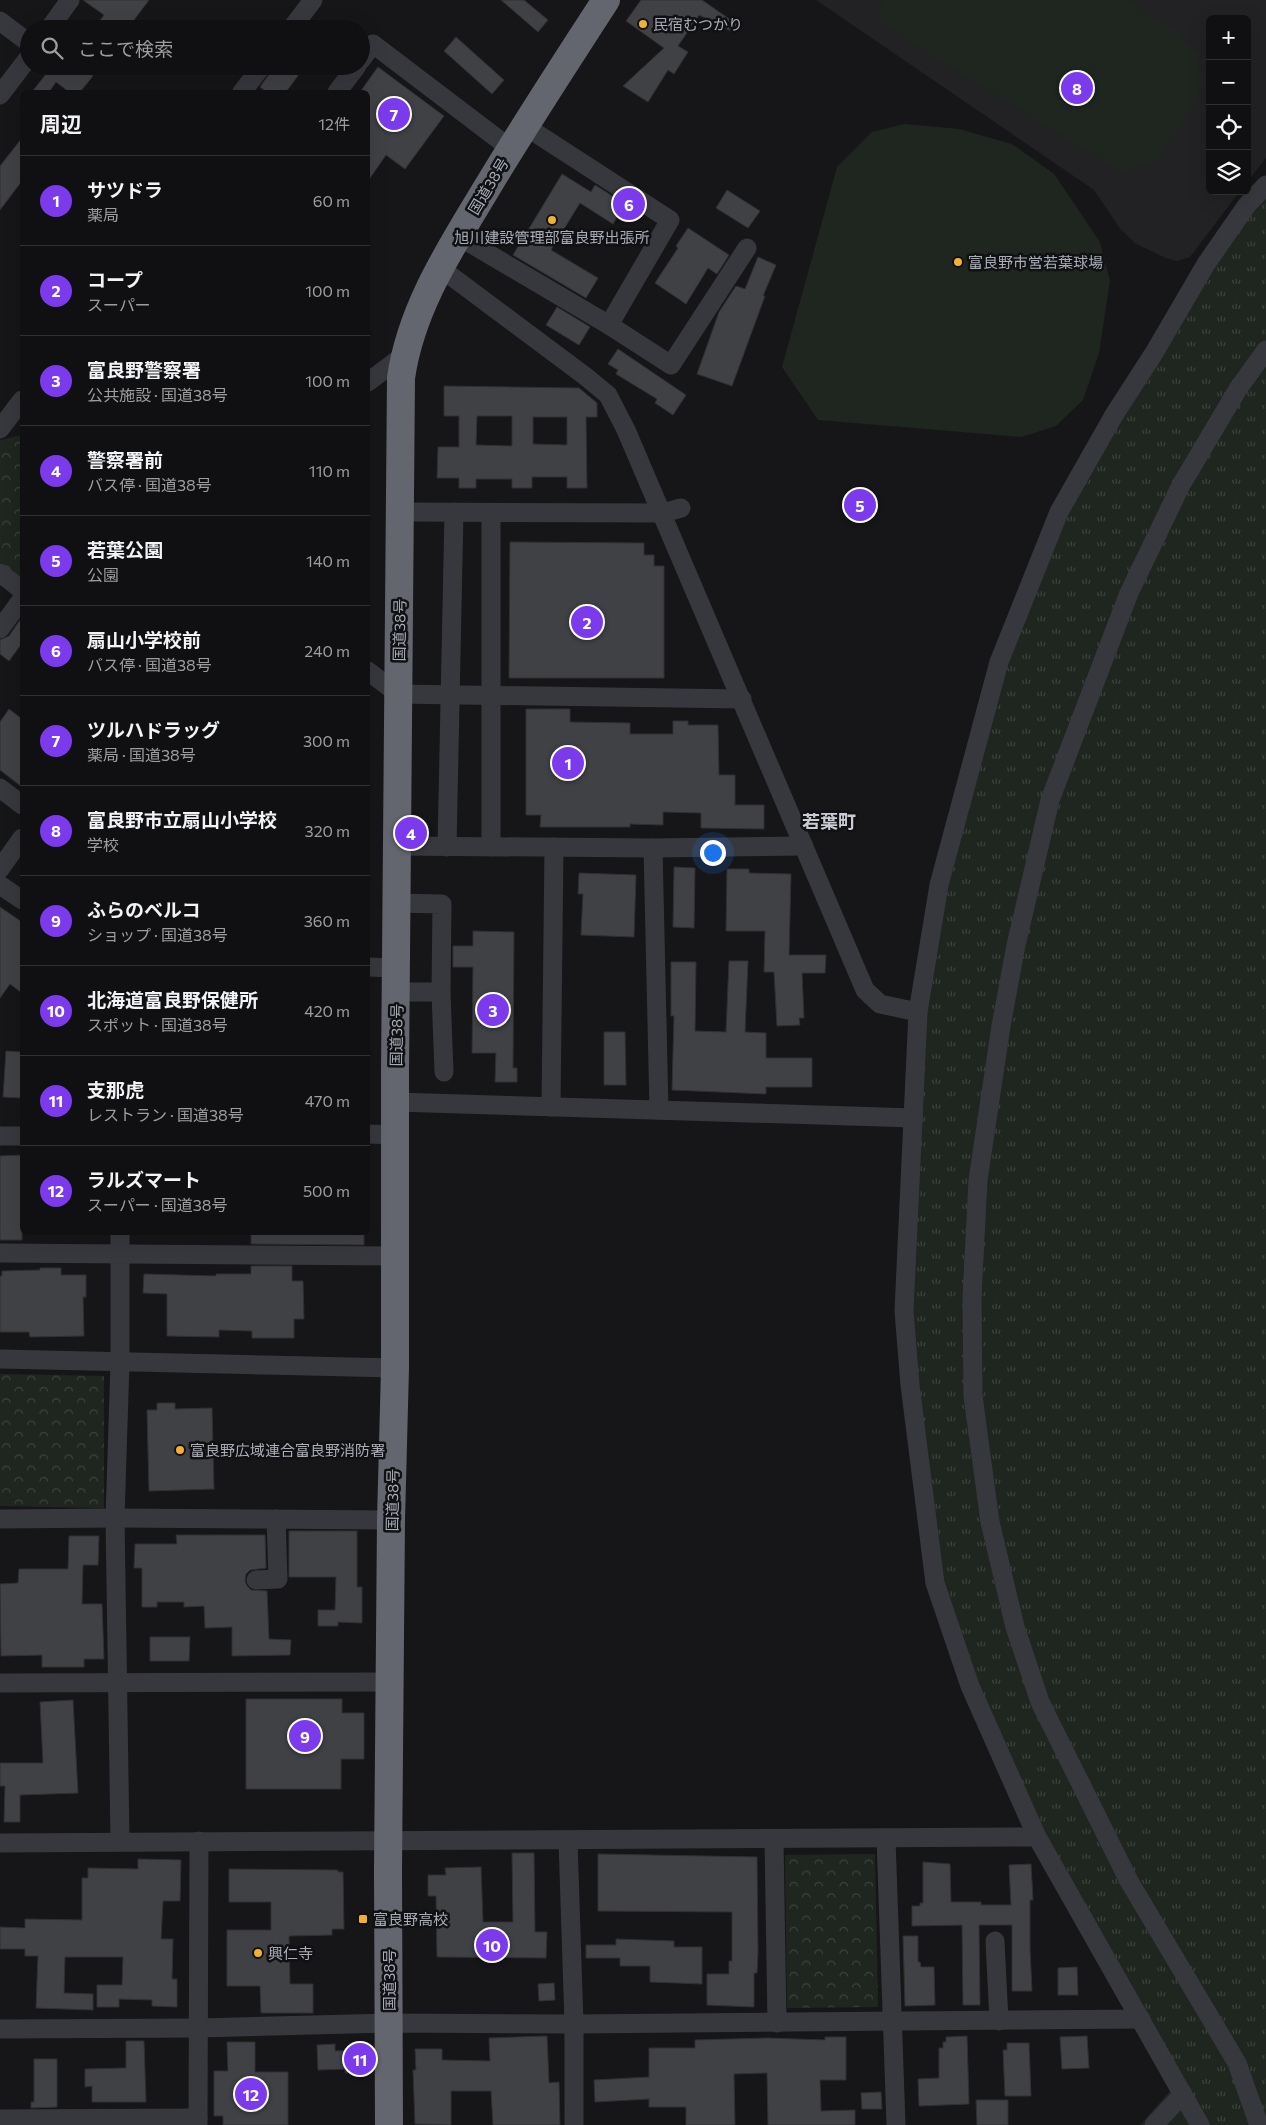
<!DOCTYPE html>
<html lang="ja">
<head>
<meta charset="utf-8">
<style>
  :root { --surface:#101012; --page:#19191b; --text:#f1f3f6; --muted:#9c9d9f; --line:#303032; --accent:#7c3aed }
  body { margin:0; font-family:Commissioner,"Noto Sans JP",sans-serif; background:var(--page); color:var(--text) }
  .controls { position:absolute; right:15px; top:15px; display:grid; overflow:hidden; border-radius:8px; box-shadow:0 5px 20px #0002 }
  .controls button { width:45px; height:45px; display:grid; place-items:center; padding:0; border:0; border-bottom:1px solid var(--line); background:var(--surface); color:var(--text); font:25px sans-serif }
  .you { position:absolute; left:712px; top:852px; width:18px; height:18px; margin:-12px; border:4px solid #fff; border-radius:50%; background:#1a73e8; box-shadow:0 0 0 8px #1a73e833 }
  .badge { display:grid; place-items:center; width:32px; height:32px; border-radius:50%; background:var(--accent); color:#fff; font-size:16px; font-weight:700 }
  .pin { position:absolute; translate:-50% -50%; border:2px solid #fff; box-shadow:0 1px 5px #0006 }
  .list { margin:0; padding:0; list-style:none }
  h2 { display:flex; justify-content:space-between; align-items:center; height:65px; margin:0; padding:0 20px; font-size:21px }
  h2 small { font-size:16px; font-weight:400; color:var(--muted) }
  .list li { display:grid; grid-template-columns:32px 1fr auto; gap:15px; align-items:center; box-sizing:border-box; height:90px; padding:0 20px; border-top:1px solid var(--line) }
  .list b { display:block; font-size:19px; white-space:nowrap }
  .list p { margin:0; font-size:16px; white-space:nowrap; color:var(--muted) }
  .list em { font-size:16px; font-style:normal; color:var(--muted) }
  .icon { flex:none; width:28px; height:28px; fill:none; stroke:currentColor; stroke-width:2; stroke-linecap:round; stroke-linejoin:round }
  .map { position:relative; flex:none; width:1266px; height:2125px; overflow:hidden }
  .search { position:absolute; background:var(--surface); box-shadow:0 5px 20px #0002; left:20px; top:20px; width:350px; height:55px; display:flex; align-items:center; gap:12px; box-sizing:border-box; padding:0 18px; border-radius:28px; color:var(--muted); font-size:19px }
  .panel { position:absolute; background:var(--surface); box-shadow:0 5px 20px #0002; left:20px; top:90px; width:350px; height:1145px; border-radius:8px }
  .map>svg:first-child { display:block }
  .built { fill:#222225 }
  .grass { fill:url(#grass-tufts) }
  .park { fill:url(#park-crowns) }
  .pitch { fill:#1e261f }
  .building { fill:#404145; stroke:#303034; fill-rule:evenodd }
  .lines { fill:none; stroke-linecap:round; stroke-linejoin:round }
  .minor { stroke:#37383d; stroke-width:19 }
  .highway { stroke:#63666e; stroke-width:28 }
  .poi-dot { fill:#f2b134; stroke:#111113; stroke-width:2 }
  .labels { text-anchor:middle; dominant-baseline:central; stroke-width:5; stroke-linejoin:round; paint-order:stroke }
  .poi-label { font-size:15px; fill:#a8adb8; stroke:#111113; text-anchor:start }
  .street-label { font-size:15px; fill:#a8adb8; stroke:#111113 }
  .quarter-label { font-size:18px; font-weight:bold; fill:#c9ccd4; stroke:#111113 }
</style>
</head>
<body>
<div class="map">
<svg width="1266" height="2125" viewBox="0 0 1266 2125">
  <defs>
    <pattern id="grass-tufts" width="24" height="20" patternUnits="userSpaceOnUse" patternTransform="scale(1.25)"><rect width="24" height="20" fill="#1e261f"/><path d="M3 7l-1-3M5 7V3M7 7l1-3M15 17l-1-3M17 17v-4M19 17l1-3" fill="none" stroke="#3c433d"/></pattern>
    <pattern id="park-crowns" width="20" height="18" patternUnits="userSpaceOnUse" patternTransform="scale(1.25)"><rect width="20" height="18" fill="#1e261f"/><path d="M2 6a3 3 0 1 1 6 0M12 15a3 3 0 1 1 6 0" fill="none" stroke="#3c433d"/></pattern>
  </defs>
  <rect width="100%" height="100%" fill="#161618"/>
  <path class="built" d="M816,0H1266V158L1247,182V19H1210V191H1240L1190,257L1177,261L1166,258L1136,244L1121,230L1094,190Z"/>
  <path class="grass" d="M1266,185V2125H1140L1177,2083L1037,1837L935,1583L910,1385L918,1012L999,662L1059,512Z"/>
  <g class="park">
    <path d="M22,435V580L0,562V440Z"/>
    <path d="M0,1374L104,1376V1508L0,1506Z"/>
    <path d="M875,1854L878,2007L787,2008L785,1855Z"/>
  </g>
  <g class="pitch">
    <path d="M885,0H1126L1177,32L1198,54L1201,91L1157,163L1121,172L929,54L874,17Z"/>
    <path d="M904,124L959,129L1012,144L1054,174L1100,242L1110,281L1099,353L1083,400L1056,426L1021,437L818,420L782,367L837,167L872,132Z"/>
  </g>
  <g class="building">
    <path d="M83,0H149L134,20L146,29H94L104,15Z"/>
    <path d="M501,0H524L548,20L538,32Z"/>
    <path d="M641,0H702L738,25L733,32L699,15L678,46L688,52L674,74L668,70L648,102L623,86L664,48L626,21Z"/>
    <path d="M456,37L504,80L492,94L444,51Z"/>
    <path d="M36,66H80L93,76L80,92H69L56,82L49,92H32L46,74Z"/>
    <path d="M275,66H305L286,92H267L260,87Z"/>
    <path d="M378,67L444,116L405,169L386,155L368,181V92H360Z"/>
    <path d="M22,138V181L0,210V166Z"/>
    <path d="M562,174L591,192L595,185L625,204L613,224L580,203L551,250L598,278L586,298L513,255Z"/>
    <path d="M727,190L760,211L748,228L716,208Z"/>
    <path d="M688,228L729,255L717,274L708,268L686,304L655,283L678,248L676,246Z"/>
    <path d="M758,257L776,265L763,296H765L732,386L697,374L719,312L736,286L745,289Z"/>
    <path d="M557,307L590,327L579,345L546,325Z"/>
    <path d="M618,349L686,395L673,415L655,403L657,399L616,374L618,370L608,364Z"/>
    <path d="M444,386L579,388L597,403V417H586L587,488H567V477H532V488H512V479H476V488H459V478H437L438,447H459V416H444ZM477,416H512V446L476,445ZM533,417H567V445L533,444Z"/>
    <path d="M510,542L644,543V555H654V566H664V678H509Z"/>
    <path d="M22,617V643L9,661L0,654V640L9,636Z"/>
    <path d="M9,709L22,719V787L0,770V722Z"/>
    <path d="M526,709H570V722L630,723V734H673V721H688V725H718L719,775H735V805H764V829L701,828V813L663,812V825L630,824V827H540L541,815H526Z"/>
    <path d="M674,867L695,868L694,928L673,927Z"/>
    <path d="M727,869H749V873L791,874L789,955H826L825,973H802L804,1018H799L800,1025L777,1026L774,972H764L765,931H726Z"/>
    <path d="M579,873L636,875L634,937L581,935L583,894H578Z"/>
    <path d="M0,907L22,922V993L10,984L0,998Z"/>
    <path d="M473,931L514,932L513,1068H517V1082H495L496,1053H472L473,967H453V946H473Z"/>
    <path d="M729,961H748L745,1032L766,1033V1058H812V1087H766V1094L672,1090L674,1016H671V962H696L695,1031L726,1032Z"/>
    <path d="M604,1032H625L626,1085H604Z"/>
    <path d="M6,1051L22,1052V1098L3,1097Z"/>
    <path d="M22,1155V1240H0V1156Z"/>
    <path d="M251,1232H364V1245L251,1244Z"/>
    <path d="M251,1266H292V1281H303L304,1319H294V1338H252V1331L219,1330V1337L167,1336V1294L143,1293L144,1274L216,1276V1274H251Z"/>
    <path d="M40,1268H61V1275H86V1297H83L84,1336L30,1337L29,1332H0V1276H2V1271L40,1270Z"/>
    <path d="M157,1403H175V1409L212,1408L214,1489L149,1491L147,1410H157Z"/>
    <path d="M289,1531H357V1587H362V1623L338,1622V1626H318V1610H335L336,1577H289Z"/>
    <path d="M176,1535H265L266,1568L250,1570L246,1574L245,1581L247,1586L251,1590L267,1591L269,1639L291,1640L290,1655L232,1656V1627L205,1628L204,1606L184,1607V1602H157V1607H142V1568H134L135,1544H177Z"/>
    <path d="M69,1536H99L98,1565H83L82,1604H102L104,1659H84V1667H42V1655L1,1656L0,1584L18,1583L19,1569H68Z"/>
    <path d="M150,1637H190L189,1661H150Z"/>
    <path d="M246,1699H342V1713H364V1759H341V1789H246Z"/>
    <path d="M73,1700L78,1793L20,1795V1822H4L5,1786H0V1763H43L40,1702Z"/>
    <path d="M512,1853H534L535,1932H547L546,1958L437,1957L436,1896H428V1875H446L445,1868L481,1867L483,1922H513Z"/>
    <path d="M598,1854L757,1857L758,1953L757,1973H754V2007L707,2005V1974H729V1961H732V1912L598,1911Z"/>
    <path d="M138,1859L181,1860L180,1901H163L161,1939H173L172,1979H177V2007L152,2006V2000L119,1999V2007H97V1985H122L123,1957H65L64,1993L93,1994V2010L36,2008L38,1956H25V1949H0V1927L25,1928V1919L82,1920V1878H88V1868L138,1869Z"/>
    <path d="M923,1862L950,1864L951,1902H981V1905H1011L1009,1865L1031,1864L1033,1900H1030V1949L1032,1991H1012V1925H979L980,2005H963L962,1925L912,1926V1906H920V1903H923Z"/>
    <path d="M229,1869L338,1870V1872H343L344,1929H332V1935L289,1936L290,1984H313V2013H261L260,1986H227V1930H271V1902H229Z"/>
    <path d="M903,1936H918V1962H920L921,1967H934L935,2005L905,2006Z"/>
    <path d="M616,1939L674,1941V1947H702V1984L650,1982V1966H620V1958H586V1945H616Z"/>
    <path d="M1077,1967L1078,1995H1058V1968Z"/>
    <path d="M554,1983L555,2000L539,2001L538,1984Z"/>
    <path d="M547,2036L549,2083L559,2082L560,2125H493L491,2091H451V2125L415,2124L413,2070H416L415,2049H442V2060L490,2061L489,2038Z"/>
    <path d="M967,2036L969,2104L919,2106L918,2079L939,2078V2048H943V2042H946V2037Z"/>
    <path d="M1087,2036L1089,2068L1062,2069L1060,2037Z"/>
    <path d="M825,2037H846V2080H820L821,2111L855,2110V2125H768L767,2073L734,2074L735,2125H686V2107H649V2099L595,2102L594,2080L649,2077V2048H695V2040L768,2038L825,2040Z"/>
    <path d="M126,2041H144L146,2102H92V2086L85,2087V2069L126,2068Z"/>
    <path d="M227,2042H255V2072H288V2125H223V2116H214V2071H228Z"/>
    <path d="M1007,2043H1029L1031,2096H1005L1003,2050H1007Z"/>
    <path d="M335,2044V2051L362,2050L363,2072L345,2073V2069L318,2070L317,2045Z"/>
    <path d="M34,2059H57V2107L31,2108V2102H34Z"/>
    <path d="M881,2092L882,2109H862L861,2093Z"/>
    <path d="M976,2100H1008V2125H977Z"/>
  </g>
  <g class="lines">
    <g class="minor">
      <path d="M0,21L29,43"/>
      <path d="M49,29L70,0"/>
      <path d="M291,29L313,0"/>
      <path d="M361,60L373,44L511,149"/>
      <path d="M242,92L262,66"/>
      <path d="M337,92L357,66"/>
      <path d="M0,95L29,57"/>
      <path d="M525,126L670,220L609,325L671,365L747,248"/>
      <path d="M458,236L609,325"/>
      <path d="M439,267L585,376L608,395L626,430L865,990L880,1004L918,1012"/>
      <path d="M368,382L404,355"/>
      <path d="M0,429L22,400"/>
      <path d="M401,512L663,513L681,508"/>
      <path d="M491,513V847"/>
      <path d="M0,573L22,590"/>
      <path d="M0,629L22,599"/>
      <path d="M368,671L398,694L742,699"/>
      <path d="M0,788L22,805"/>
      <path d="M397,846L653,848L804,846"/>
      <path d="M447,847L454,512"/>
      <path d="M653,848L659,1110"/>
      <path d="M0,869L22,838"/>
      <path d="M0,885L22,900"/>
      <path d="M368,967L396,968"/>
      <path d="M396,992H441L442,904L396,903"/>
      <path d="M441,992L444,1072"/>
      <path d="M395,1102L914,1118"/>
      <path d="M551,1107L554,847"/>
      <path d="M368,1134L396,1135"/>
      <path d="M0,1136H22"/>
      <path d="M120,1232V1363L115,1518L120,1841"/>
      <path d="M0,1253L395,1256"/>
      <path d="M0,1359L395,1368"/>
      <path d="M0,1519L115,1518L391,1520"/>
      <path d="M256,1580L278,1579L276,1519"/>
      <path d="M0,1683L391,1682"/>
      <path d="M774,1839L777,2023"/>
      <path d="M886,1839L896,2125"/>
      <path d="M568,1841L574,2024L1141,2019"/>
      <path d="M0,1843L1037,1837"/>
      <path d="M995,1941L999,2021"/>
      <path d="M0,2029L198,2028L389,2023L574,2024V2125"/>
      <path d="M0,2119L198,2118"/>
      <path d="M198,2125L199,1841"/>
      <path d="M1154,2125L1183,2094"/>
      <path d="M1200,2125L1037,1837L970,1686L935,1583L910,1385L904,1311L918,1012L939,885L999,662L1059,512L1114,415L1154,353L1206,264L1247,205L1266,185"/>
      <path d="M1259,2125L1237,2063L1129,1881L1040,1702L1015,1627L990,1522L973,1396L972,1297L978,1180L1001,1026L1016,945L1050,800L1129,593L1181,485L1238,389L1266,350"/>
    </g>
    <path class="highway" d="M389,2125L388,1870L391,1520L395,1368V1071L401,378C411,307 452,246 488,186C526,123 566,62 606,0"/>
  </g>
  <g class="poi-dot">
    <circle cx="643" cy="24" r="5"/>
    <circle cx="552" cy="220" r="5"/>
    <circle cx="958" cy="262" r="5"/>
    <circle cx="180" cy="1450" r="5"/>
    <rect x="358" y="1914" width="10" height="10" rx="2.5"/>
    <circle cx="258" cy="1953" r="5"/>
  </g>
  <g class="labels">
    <g class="poi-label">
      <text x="653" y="24">民宿むつかり</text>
      <text x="552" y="237" text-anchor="middle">旭川建設管理部富良野出張所</text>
      <text x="968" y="262">富良野市営若葉球場</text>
      <text x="190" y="1450">富良野広域連合富良野消防署</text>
      <text x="373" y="1919">富良野高校</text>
      <text x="268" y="1953">興仁寺</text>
    </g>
    <g class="street-label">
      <text transform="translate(488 186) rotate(-59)">国道38号</text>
      <text transform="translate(399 630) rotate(-89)">国道38号</text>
      <text transform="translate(396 1035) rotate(-89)">国道38号</text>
      <text transform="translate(392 1500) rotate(-89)">国道38号</text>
      <text transform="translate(389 1980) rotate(-90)">国道38号</text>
    </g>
    <g class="quarter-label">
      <text x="829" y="821">若葉町</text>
    </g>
  </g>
</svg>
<div class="controls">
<button>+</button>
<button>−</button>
<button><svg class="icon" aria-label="locate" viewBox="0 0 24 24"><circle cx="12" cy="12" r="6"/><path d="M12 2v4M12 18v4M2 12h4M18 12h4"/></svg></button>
<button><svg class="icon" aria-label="layers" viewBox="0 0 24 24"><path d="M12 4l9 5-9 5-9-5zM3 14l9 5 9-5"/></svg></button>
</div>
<div class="you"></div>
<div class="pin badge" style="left:568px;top:763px">1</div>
<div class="pin badge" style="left:587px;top:622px">2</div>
<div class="pin badge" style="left:493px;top:1010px">3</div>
<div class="pin badge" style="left:411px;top:833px">4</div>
<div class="pin badge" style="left:860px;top:505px">5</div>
<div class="pin badge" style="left:629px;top:204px">6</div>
<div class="pin badge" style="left:394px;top:114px">7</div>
<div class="pin badge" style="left:1077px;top:88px">8</div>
<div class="pin badge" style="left:305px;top:1736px">9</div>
<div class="pin badge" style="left:492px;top:1945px">10</div>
<div class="pin badge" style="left:360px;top:2059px">11</div>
<div class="pin badge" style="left:251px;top:2094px">12</div>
<div class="search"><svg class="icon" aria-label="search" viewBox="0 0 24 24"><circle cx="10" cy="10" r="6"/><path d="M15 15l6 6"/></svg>ここで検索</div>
<section class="panel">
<h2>周辺<small>12件</small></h2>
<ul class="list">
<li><span class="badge">1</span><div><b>サツドラ</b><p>薬局</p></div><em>60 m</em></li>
<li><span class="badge">2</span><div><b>コープ</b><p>スーパー</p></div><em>100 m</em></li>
<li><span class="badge">3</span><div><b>富良野警察署</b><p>公共施設 · 国道38号</p></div><em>100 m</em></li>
<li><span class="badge">4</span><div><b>警察署前</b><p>バス停 · 国道38号</p></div><em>110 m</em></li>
<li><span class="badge">5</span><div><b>若葉公園</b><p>公園</p></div><em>140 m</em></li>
<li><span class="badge">6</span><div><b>扇山小学校前</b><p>バス停 · 国道38号</p></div><em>240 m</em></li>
<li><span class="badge">7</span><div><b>ツルハドラッグ</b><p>薬局 · 国道38号</p></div><em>300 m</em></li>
<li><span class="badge">8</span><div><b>富良野市立扇山小学校</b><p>学校</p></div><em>320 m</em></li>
<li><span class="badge">9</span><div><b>ふらのベルコ</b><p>ショップ · 国道38号</p></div><em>360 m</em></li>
<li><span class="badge">10</span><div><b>北海道富良野保健所</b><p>スポット · 国道38号</p></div><em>420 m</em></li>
<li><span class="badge">11</span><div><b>支那虎</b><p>レストラン · 国道38号</p></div><em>470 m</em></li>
<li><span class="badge">12</span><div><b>ラルズマート</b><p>スーパー · 国道38号</p></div><em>500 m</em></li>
</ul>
</section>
</div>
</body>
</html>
